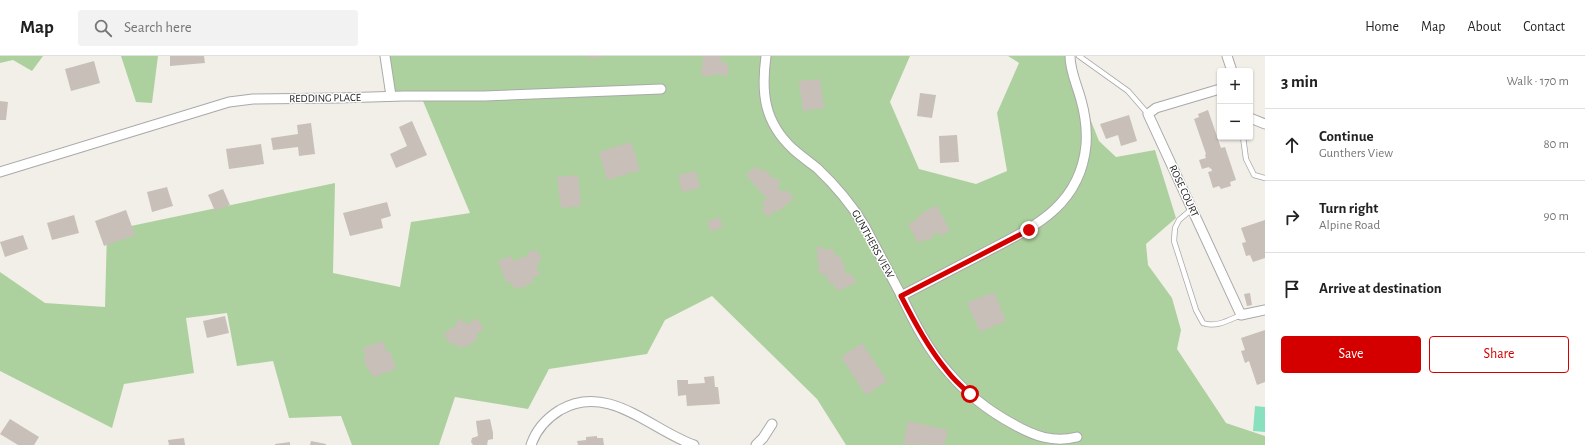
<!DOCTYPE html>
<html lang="en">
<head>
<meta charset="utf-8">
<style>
  :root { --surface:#fff; --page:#f2f2f2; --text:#222; --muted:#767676; --line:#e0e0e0; --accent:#d40000 }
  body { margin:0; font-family:"Alegreya Sans",sans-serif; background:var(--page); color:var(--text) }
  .controls { position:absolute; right:12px; top:12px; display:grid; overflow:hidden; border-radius:4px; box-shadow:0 1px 3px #0004 }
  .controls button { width:36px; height:36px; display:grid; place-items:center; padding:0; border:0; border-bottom:1px solid var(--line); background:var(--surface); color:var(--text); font:20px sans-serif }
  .stop { position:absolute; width:12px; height:12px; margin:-9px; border:3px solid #d40000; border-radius:50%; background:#fff }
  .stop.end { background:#d40000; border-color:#fff; box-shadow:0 1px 4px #0008 }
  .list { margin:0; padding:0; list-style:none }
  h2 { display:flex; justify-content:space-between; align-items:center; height:52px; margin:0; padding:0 16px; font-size:17px }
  h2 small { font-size:13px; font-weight:400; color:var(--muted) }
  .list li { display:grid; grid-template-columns:26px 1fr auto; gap:12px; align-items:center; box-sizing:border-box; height:72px; padding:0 16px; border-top:1px solid var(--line) }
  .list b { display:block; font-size:15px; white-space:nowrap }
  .list p { margin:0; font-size:13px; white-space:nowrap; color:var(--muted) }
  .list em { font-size:13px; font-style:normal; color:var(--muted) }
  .actions { display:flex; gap:8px; padding:12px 16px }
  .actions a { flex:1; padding:9px 0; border:1px solid var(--accent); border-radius:4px; text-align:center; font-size:14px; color:var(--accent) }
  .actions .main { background:var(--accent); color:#fff }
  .icon { flex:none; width:22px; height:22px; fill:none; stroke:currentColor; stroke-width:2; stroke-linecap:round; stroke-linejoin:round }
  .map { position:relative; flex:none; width:1265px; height:389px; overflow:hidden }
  header { display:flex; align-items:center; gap:24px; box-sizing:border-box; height:56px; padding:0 20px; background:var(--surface); border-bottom:1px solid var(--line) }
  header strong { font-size:19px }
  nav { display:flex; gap:22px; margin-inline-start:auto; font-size:14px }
  .search { width:280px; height:36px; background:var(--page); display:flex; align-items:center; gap:10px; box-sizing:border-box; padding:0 14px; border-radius:4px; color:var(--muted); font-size:15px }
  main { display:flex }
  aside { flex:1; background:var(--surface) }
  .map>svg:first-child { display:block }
  .forest { fill:#add19e }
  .pitch { fill:#88e0be }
  .building { fill:#c7bfb8 }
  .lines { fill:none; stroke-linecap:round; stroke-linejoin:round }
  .service-casing { stroke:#a9a9a9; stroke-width:6 }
  .minor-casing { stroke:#a9a9a9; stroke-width:11 }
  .service { stroke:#fff; stroke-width:4.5 }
  .minor { stroke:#fff; stroke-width:9 }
  .route { stroke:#d40000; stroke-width:5 }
  .labels { text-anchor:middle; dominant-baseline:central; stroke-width:3; stroke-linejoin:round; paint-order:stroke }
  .street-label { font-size:11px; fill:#222; stroke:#fff }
</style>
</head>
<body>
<header>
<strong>Map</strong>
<div class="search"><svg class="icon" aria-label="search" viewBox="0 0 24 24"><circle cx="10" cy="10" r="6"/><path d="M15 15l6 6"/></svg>Search here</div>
<nav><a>Home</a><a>Map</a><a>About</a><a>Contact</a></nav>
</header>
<main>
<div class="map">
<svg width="1265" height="389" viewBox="0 0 1265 389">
  <rect width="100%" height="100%" fill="#f2efe9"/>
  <g class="forest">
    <path d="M0,0H43L32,15L13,4L0,7Z"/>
    <path d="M121,0H158L152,47L136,46Z"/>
    <path d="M386,0H910L890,46L919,113L976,128L1007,115L997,57L1019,7L1008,0H1065L1099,85L1116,101L1155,94L1176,162L1146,188L1148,209L1172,242L1181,274L1177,293L1226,367L1265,380V389H846L817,343L712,240L665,264L647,298L549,313L528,353L455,341L439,389H352L341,360L289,362L273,305L237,310L227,257L186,262L194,317L124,328L112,372L0,315V216L45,247L105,251L107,175L335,127L333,217L400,231L411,166L470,157L420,38L390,37Z"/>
  </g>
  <path class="pitch" d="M1255,350L1265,351V376L1253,375Z"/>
  <g class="building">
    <path d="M170,0H204L205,7L170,10Z"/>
    <path d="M588,0H603L604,1L589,3Z"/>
    <path d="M703,0H721V6L728,7V20L712,18V20H701Z"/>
    <path d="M94,5L100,27L71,35L65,13Z"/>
    <path d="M820,23L824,52L803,55L799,25Z"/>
    <path d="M920,37L936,39L932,62L917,60Z"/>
    <path d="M0,45L8,46L6,64H0Z"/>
    <path d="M1208,54L1221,92L1225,91L1236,124L1230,126L1231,130L1221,133L1219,130L1213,132L1208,116L1212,115L1211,112L1210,113L1209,111L1202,113L1199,104L1206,102L1205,99L1206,98L1194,63L1199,61L1198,58Z"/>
    <path d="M1129,59L1137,85L1121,90L1118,79L1106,83L1100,68Z"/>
    <path d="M412,65L427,99L396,112L390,98L407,90L399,71Z"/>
    <path d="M311,67L315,98L299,100L298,91L273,94L271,82L298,78L297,69Z"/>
    <path d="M957,79L959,106L940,107L939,80Z"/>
    <path d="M631,86L640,114L607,124L599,96Z"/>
    <path d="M261,88L264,108L229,113L226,93Z"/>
    <path d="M756,110L761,116L765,113L773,123L778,122L780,128L777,131L783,136L786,134L794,142L778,156L776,154L768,161L762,154L765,151L761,147L767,143L746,119Z"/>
    <path d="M696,115L700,132L682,136L678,119Z"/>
    <path d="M578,119L581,150L561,152L557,121Z"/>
    <path d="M167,131L173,150L152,156L147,136Z"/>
    <path d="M223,133L230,149L215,155L208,139Z"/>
    <path d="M387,146L391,160L381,163L383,172L350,180L343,157Z"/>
    <path d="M936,149L950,174L940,180L937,176L932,179L933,182L927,185L926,183L918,187L908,168L918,163L917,161L923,157Z"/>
    <path d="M126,154L135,179L104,190L95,165Z"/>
    <path d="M74,159L79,177L52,184L47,167Z"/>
    <path d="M719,161L723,171L711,176L707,166Z"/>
    <path d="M1265,164V202L1253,206L1250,199L1246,200L1242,187L1246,186L1241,172Z"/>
    <path d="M23,179L28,193L5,201L0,186Z"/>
    <path d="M819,190L823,191L824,195L832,192L836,200L839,199L846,213L844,214L846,218L851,217L856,227L837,235L833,227L830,228L825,218L821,219L817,210L820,209L816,199L819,198L816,193Z"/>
    <path d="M534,194L539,197L541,202L539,207L536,208L540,219L532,221L534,226L525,229L526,231L521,233L520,230L514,233L511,226L507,228L498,205L511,200L513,205L527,200L529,196Z"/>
    <path d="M994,236L1006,265L980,276L967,247Z"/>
    <path d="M1250,237L1252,249L1247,250L1244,238Z"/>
    <path d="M225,260L229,277L207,282L203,265Z"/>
    <path d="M460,262L463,267L465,265L468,269L476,262L484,272L476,279L478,282L467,291L464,289L460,293L455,287L452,289L443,279L458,267L456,265Z"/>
    <path d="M1265,274V326L1257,329L1249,305L1245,307L1241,295L1245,294L1241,282Z"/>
    <path d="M383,285L387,296L390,295L396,313L373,321L370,314L368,315L363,300L366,299L363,292Z"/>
    <path d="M862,287L887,325L866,339L841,301Z"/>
    <path d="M714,320L715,331H718L720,348L687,350L686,339L678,340L677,324H688V328L705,327L704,321Z"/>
    <path d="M10,363L39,381L34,389H18L0,378Z"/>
    <path d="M490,363L493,377V383L488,384L487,389H473L471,386L472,382L478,380L476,365Z"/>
    <path d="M908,365L948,374L944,389L903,388Z"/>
    <path d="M597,380V382H603L604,389H578L577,385L586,384V381Z"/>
    <path d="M184,382L185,389H169L168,384Z"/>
    <path d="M311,385L326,388V389H310Z"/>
    <path d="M290,386V389H275V388Z"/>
  </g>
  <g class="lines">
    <defs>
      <g id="service">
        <path d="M1079,0L1128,35L1148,58"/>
        <path d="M1243,81L1246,103L1254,119L1265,122"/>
        <path d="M1192,153L1179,164L1175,172L1174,185L1196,254L1203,267C1215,272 1229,264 1241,259"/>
      </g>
      <g id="minor">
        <path d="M385,0L391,40"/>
        <path d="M766,0C761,37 764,66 793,93C801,100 809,106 817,112C835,129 851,148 864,169C876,192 889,216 901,239C914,266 928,294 949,317C967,338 989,355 1013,368C1034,380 1053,387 1077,381"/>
        <path d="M1227,0L1232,15"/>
        <path d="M1220,33L1156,52L1148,58L1241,259L1265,254"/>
        <path d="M1250,62L1265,68"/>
        <path d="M0,116L229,46L253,43L338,42L404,40H484L661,33"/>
        <path d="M901,240C928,226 955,212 982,198C1031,172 1080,152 1086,89C1087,75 1085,58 1081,44C1077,29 1070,15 1070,0"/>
        <path d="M531,389C536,374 547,362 560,354C608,326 651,374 694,389"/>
        <path d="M756,389L763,382L772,368"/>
      </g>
    </defs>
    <use href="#service" class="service-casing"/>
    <use href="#minor" class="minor-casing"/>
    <use href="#service" class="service"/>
    <use href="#minor" class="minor"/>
  </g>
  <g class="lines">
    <path class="route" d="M970,338C962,331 954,324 948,316C929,293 915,267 901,240L1029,174"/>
  </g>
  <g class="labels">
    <g class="street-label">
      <text transform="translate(325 42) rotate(-1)">REDDING PLACE</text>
      <text transform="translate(1184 135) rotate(65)">ROSE COURT</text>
      <text transform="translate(873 188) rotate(61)">GUNTHERS VIEW</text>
    </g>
  </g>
</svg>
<div class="controls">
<button>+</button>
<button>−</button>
</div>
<div class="stop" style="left:970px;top:338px"></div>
<div class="stop end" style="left:1029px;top:174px"></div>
</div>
<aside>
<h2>3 min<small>Walk · 170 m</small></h2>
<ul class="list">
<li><svg class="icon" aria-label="ahead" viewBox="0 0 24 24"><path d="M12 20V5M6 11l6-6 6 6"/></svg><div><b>Continue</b><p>Gunthers View</p></div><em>80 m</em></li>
<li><svg class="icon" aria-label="right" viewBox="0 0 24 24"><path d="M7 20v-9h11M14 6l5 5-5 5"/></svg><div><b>Turn right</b><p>Alpine Road</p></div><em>90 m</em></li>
<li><svg class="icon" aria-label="arrive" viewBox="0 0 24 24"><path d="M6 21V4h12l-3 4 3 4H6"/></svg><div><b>Arrive at destination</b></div></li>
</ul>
<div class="actions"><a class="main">Save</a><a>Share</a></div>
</aside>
</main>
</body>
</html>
